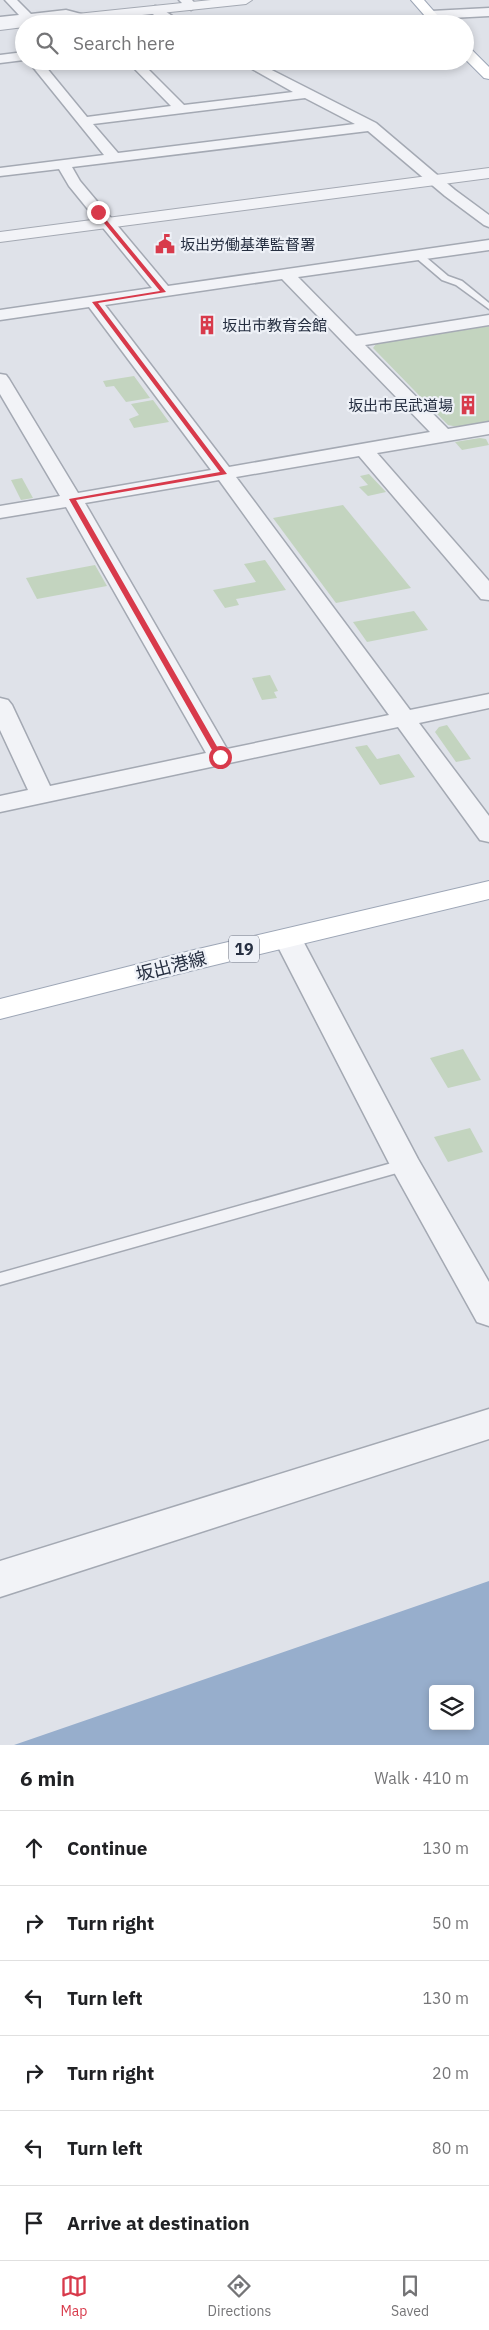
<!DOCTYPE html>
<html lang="en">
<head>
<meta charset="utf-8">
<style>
  :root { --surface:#fff; --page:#f2f2f2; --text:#202124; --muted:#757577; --line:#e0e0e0; --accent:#d83a4b }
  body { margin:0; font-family:"IBM Plex Sans","Noto Sans JP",sans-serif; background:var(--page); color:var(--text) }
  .controls { position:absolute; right:15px; bottom:15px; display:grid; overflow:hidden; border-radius:5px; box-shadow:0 2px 8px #0003 }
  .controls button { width:45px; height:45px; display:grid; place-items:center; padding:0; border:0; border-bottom:1px solid var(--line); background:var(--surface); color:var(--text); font:25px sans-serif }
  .stop { position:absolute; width:15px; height:15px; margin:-11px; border:4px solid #d83a4b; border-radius:50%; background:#fff }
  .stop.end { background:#d83a4b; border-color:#fff; box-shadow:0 1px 5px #0008 }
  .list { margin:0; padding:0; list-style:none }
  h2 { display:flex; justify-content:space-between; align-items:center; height:65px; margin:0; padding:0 20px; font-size:21px }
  h2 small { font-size:16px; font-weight:400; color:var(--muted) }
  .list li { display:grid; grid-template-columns:32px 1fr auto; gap:15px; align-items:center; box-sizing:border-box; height:75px; padding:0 20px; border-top:1px solid var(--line) }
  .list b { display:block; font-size:19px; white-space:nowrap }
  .list em { font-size:16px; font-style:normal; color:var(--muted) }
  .icon { flex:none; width:28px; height:28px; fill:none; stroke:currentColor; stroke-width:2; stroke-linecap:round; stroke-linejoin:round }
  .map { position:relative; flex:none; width:489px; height:1745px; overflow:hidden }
  .search { position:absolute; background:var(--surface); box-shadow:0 2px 8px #0003; left:15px; right:15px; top:15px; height:55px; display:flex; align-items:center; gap:12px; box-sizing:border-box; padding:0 18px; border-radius:28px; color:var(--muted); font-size:19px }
  .sheet { height:515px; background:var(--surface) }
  nav { display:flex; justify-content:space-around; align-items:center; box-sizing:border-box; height:70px; border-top:1px solid var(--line); background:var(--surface); font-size:14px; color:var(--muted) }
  nav a { display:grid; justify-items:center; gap:2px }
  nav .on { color:var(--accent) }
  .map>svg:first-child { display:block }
  .green { fill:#c3d4bf }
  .water { fill:#97aecc; fill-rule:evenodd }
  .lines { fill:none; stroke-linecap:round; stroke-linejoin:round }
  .service-casing { stroke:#a4a9b3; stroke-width:3 }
  .minor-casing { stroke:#a4a9b3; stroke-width:3 }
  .tertiary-casing { stroke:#a4a9b3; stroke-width:2 }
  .primary-casing { stroke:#9da6b6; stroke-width:2 }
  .service { fill:#f2f3f7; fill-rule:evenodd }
  .minor { fill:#f2f3f7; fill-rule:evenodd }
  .tertiary { fill:#f2f3f7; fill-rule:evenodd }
  .primary { fill:#fff; fill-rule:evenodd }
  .route { fill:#d83a4b }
  .labels { text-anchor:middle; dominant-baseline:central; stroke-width:4.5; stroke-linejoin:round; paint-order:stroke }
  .far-poi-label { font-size:15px; fill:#262f41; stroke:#eef1f7; text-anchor:start }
  .shield { fill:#eef1f7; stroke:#626978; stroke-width:1 }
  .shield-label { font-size:16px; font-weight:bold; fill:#262f41 }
  .street-label { font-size:18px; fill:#262f41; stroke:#eef1f7 }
</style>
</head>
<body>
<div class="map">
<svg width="489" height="1745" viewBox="0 0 489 1745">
  <rect width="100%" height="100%" fill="#dfe2e9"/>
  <g class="green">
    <path d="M489,326V421L458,427L448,425L373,348L376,344Z"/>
    <path d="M134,376L150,398L126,402L114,386L106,387L103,381Z"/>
    <path d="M153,400L169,422L134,428L129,419L139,415L131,404Z"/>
    <path d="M480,438L486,439L489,445L462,450L455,442Z"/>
    <path d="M369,474L386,492L368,496L359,487L368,485L360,476Z"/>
    <path d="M22,478L33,498L21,500L11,480Z"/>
    <path d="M343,505L411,588L336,603L273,518Z"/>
    <path d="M265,560L286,590L236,599L239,605L225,608L213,590L256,582L244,564Z"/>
    <path d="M95,565L107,586L37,599L26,578Z"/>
    <path d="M414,611L428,630L367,642L353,622Z"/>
    <path d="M270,675L278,691L274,692L277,698L262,700L252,678Z"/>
    <path d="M447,725L471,759L456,762L435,732L439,727Z"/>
    <path d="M367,745L377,759L399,754L415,777L380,785L355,747Z"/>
    <path d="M463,1049L481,1080L448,1088L430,1058Z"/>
    <path d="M470,1128L483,1152L448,1162L434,1137Z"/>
  </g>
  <path class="water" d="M489,1581V1745H14ZM433,1689H470V1726H433Z"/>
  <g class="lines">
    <defs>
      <g id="service">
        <path d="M415,253H421L448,276L462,281L489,303V309L456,285L442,280L415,257Z"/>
        <path d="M406,1159L411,1161L413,1165L411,1169L0,1285V1273Z"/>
      </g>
      <g id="minor">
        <path d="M5,0H17L31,14L66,10L85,15L87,18L81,22L66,18L0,25V17L19,15Z"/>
        <path d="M179,0H192L197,6L191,10L187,8Z"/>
        <path d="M155,6L159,7L184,24H169L151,13L149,10Z"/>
        <path d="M489,8V16L431,19L425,15L431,11Z"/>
        <path d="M24,52V60L0,63V55Z"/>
        <path d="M28,61H41L87,117L171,106L127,61H140L184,105L293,92L238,61H254L376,123L455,190L489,215V227L484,225L445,196L368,131L72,167L80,181L168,286L489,240V250L298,277L356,336L489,315V325L365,345L448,429L489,422V434L377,453L489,581V600L481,599L359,456L236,477L410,710L489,694V708L419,723L489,816V842L480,840L398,727L0,812V796L28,790L0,730V698L8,700L12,705L50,786L206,753L66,507L0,518V506L60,496L0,394V374L6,375L9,379L78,493L211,470L89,307L0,320V310L152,288L69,186L59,169L0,176V168L104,155ZM305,98L355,124L118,153L93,124ZM282,279L430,432L229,467L105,305ZM219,480L389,715L227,749L85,503Z"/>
        <path d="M288,930L298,933L302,939L418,1159L489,1282V1326L477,1322L390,1165L274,939L278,933Z"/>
        <path d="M489,1409V1439L0,1597V1561Z"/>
      </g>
      <g id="tertiary">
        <path d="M211,0H252L246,4L57,24H24V27L0,30V22Z"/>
        <path d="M489,168V178L0,242V232Z"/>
      </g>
      <g id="primary">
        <path d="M411,0H424L445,24H432Z"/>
        <path d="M465,47L470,48L489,67V79L484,78L465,59Z"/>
        <path d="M489,881V899L194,970L0,1019V999L194,950Z"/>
      </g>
    </defs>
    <use href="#service" class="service-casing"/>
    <use href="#minor" class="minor-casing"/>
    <use href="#tertiary" class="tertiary-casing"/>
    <use href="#primary" class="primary-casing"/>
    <use href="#service" class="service"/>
    <use href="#minor" class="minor"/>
    <use href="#tertiary" class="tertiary"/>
    <use href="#primary" class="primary"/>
  </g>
  <path class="route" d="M99,211L166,292L98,303L227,474L76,500L223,757L220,760L216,757L69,499L220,472L92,302L160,291L95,212Z"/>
  <defs>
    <symbol id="civic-bare" viewBox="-9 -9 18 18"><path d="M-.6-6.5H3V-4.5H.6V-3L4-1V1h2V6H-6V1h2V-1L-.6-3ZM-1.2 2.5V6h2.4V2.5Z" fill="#d83a4b" stroke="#eef1f7" stroke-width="2.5" paint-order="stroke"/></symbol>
    <symbol id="building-bare" viewBox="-9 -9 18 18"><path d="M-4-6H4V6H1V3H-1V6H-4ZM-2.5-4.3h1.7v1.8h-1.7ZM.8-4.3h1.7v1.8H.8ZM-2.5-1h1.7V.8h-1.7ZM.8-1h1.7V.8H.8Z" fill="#d83a4b" stroke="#eef1f7" stroke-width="2.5" paint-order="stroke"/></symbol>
  </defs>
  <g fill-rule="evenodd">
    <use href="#civic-bare" x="151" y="230" width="28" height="28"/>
    <use href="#building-bare" x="193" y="311" width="28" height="28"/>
    <use href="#building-bare" x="454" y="391" width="28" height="28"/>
  </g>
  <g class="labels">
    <g class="far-poi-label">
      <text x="180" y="244">坂出労働基準監督署</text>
      <text x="222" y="325">坂出市教育会館</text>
      <text x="453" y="405" text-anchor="end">坂出市民武道場</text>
    </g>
    <rect class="shield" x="229" y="935.5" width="30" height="27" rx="4"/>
    <g class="shield-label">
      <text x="244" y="949">19</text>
    </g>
    <g class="street-label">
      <text transform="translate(171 966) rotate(-14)">坂出港線</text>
    </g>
  </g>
</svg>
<div class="controls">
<button><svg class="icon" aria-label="layers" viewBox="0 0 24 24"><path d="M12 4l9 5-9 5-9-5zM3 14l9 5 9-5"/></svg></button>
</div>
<div class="stop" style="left:220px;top:757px"></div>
<div class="stop end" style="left:98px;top:212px"></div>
<div class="search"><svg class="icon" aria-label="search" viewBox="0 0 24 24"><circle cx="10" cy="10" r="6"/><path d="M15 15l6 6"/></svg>Search here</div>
</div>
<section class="sheet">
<h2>6 min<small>Walk · 410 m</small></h2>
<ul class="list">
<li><svg class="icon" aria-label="ahead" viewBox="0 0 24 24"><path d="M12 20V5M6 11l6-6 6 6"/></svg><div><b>Continue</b></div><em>130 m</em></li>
<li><svg class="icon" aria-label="right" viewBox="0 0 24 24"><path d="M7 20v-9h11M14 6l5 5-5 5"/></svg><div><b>Turn right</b></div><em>50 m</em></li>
<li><svg class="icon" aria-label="left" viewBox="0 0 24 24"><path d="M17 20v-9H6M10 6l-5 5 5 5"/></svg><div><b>Turn left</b></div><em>130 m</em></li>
<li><svg class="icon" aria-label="right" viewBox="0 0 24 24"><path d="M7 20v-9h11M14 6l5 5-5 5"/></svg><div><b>Turn right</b></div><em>20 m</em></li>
<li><svg class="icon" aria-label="left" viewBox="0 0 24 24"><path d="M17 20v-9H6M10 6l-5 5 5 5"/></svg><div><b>Turn left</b></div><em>80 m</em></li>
<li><svg class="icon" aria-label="arrive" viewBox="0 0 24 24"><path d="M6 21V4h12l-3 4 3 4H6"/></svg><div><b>Arrive at destination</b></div></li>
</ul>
</section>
<nav>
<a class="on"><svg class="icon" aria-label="map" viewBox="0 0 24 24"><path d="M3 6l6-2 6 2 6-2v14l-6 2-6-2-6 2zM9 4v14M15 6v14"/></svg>Map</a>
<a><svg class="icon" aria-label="directions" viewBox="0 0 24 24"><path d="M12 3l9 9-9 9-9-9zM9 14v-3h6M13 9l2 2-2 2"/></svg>Directions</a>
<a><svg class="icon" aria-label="saved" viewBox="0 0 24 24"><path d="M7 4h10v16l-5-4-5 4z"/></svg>Saved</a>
</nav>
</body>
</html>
